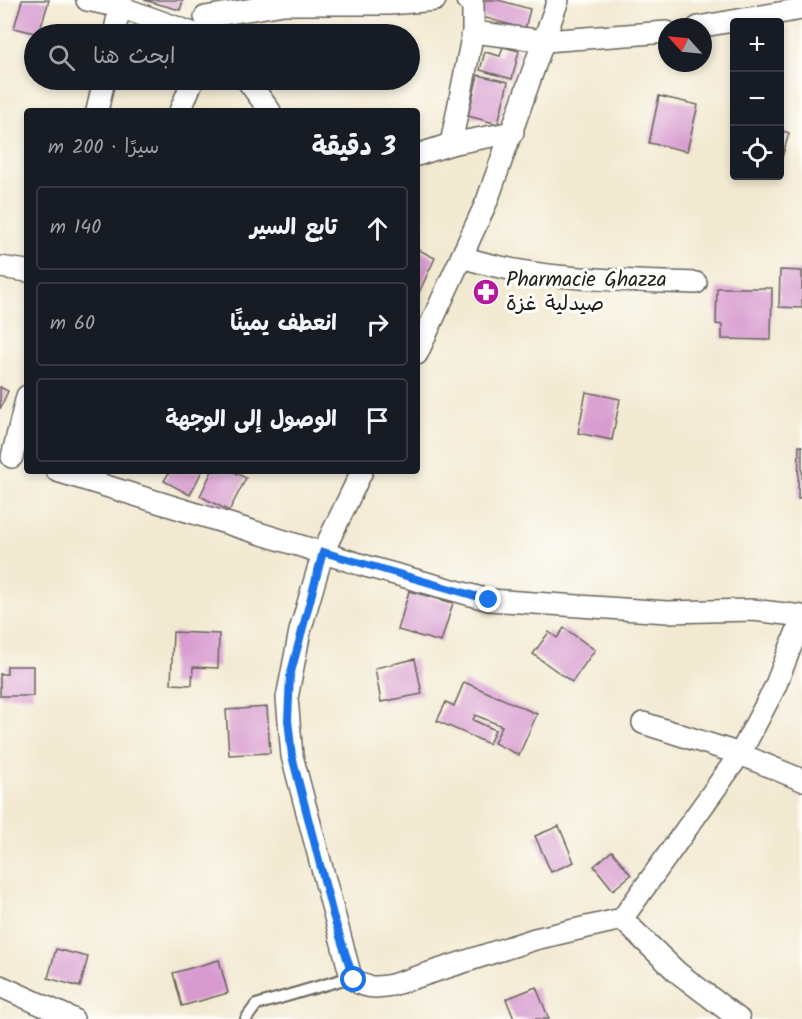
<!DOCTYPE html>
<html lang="ar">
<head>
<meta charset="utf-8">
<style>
  :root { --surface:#171b24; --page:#242831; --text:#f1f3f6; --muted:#9ea1a6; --line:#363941 }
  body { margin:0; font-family:Kalam,"Playpen Sans Arabic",sans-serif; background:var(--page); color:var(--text); direction:rtl }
  .controls { position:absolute; right:18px; top:18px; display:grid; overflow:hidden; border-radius:6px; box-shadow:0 3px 9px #0003 }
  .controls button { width:54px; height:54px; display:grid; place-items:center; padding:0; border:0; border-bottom:2px solid var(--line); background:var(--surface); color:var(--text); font:30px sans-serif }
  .compass { position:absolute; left:658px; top:18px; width:54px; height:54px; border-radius:50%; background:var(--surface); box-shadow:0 3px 9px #0003; rotate:297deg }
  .stop { position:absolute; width:18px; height:18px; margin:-14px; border:4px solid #1a73e8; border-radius:50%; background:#fff }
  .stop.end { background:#1a73e8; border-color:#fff; box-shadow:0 2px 6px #0008 }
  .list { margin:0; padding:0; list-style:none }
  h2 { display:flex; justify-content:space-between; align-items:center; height:78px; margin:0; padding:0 24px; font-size:26px }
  h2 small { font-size:20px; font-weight:400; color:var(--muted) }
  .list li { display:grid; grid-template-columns:39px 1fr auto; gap:18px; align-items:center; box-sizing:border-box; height:84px; margin:0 12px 12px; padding:0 12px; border:2px solid var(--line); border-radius:6px }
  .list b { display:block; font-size:22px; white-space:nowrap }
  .list em { font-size:20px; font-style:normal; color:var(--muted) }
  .icon { flex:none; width:33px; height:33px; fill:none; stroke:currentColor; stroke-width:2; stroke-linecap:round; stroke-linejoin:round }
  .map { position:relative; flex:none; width:802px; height:1019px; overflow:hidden; direction:ltr }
  .search { position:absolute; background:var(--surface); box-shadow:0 3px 9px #0003; left:24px; top:24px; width:396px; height:66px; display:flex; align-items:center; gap:15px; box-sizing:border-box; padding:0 21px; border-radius:33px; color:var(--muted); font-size:22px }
  .panel { position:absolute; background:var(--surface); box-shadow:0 3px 9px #0003; left:24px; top:108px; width:396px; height:366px; border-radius:6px; direction:rtl }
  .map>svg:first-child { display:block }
  .building { fill:#d79acf }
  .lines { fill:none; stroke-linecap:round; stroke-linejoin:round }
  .lane-casing { stroke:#67645b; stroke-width:14 }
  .street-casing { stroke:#67645b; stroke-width:24 }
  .lane { stroke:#fff; stroke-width:10 }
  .street { stroke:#fff; stroke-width:21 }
  .route { stroke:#1a73e8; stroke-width:8 }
  .labels { text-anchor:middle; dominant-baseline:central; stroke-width:6; stroke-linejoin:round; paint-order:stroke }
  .poi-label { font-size:21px; fill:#1c1c1c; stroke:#fdfcf7; text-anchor:start }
</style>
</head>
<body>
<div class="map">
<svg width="802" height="1019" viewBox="0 0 802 1019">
  <rect width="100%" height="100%" fill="#fdfcf7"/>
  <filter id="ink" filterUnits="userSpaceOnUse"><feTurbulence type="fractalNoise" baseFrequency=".0167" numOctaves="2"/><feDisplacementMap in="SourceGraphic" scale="12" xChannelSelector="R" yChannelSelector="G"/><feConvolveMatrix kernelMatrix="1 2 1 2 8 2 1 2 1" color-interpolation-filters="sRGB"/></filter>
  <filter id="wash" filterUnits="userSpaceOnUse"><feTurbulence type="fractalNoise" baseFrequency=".008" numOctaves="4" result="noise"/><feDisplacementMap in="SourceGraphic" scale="24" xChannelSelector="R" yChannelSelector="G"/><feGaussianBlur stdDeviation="1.35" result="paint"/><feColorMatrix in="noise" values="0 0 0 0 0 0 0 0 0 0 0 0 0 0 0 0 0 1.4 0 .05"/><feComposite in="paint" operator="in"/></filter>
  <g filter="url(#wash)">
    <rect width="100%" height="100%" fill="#f2e9d1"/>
    <g id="blocks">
      <g class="building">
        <path d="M22,0H49L39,34L14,28Z"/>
        <path d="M144,0H183L180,10Z"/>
        <path d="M483,0H498L530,9L525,29L479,16Z"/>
        <path d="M340,28L342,34H321Z"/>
        <path d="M503,47L519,51L512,79L480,70L485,52L500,56Z"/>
        <path d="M478,75L508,82L498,124L468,116Z"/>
        <path d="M659,96L698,105L687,151L649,143Z"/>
        <path d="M780,130L789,133L780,165Z"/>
        <path d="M417,249L435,258L417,297Z"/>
        <path d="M780,270L802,271V308L779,307Z"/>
        <path d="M717,288H772L771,340L722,339V325L716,324Z"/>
        <path d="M0,387L8,391L0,409Z"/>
        <path d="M586,392L620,399L612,440L578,433Z"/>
        <path d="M799,446H802V499H798Z"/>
        <path d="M170,471H202L190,495L164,481Z"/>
        <path d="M212,471H232L246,478L229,511L200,496Z"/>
        <path d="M409,591L453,603L441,642L398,630Z"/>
        <path d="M564,628L595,650L572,682L533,654L549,632L557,638Z"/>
        <path d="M173,632L219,634L218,668L193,667L192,685L171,684Z"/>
        <path d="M415,659L422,694L381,702L375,668Z"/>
        <path d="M7,666H33V696H0V674H7Z"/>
        <path d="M464,682L537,714L519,755L494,743L502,726L475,715L473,720L495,730L489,744L437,721L446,702L454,706Z"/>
        <path d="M267,707L270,753L229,755L226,710Z"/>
        <path d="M559,826L574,862L551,872L535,836Z"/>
        <path d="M612,851L631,875L613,890L594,866Z"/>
        <path d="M56,949L88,957L80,987L48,978Z"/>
        <path d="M219,960L228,993L182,1006L173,973Z"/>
        <path d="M536,987L549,1019H514L506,999Z"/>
      </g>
    </g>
  </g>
  <g filter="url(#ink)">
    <use href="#blocks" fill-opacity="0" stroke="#67645b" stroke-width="1.5"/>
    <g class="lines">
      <defs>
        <path id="lane" d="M246,1019L256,1005L351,977"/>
        <g id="street">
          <path d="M87,0L120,7L195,34"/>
          <path d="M205,17L284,4H389L435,0"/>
          <path d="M698,27L802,9"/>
          <path d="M473,32L545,41L667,32"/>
          <path d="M114,34L120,7"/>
          <path d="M247,80L270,111"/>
          <path d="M97,111L104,80"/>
          <path d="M180,111L193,80"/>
          <path d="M451,144L473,32V5L467,0"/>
          <path d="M417,155L451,144L513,132"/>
          <path d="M462,257C538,281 617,280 696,283"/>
          <path d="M0,267L27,271"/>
          <path d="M417,354L487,201L558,0"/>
          <path d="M12,457L27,396"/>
          <path d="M57,471L369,567L489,600L667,612L753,610L802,616"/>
          <path d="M362,471L323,552L300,631L287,698L292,756L351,977C362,989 377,988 392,985L535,939L622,919L740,754L775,687L802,618"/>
          <path d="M643,723L740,754L802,780"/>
          <path d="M622,919L677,972L739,1019"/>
          <path d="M0,986L73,1019"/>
        </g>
      </defs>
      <use href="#lane" class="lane-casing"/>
      <use href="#street" class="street-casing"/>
      <use href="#lane" class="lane"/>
      <use href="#street" class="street"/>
    </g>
  </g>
  <g class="lines" filter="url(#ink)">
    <path class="route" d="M354,980L333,915L292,756L288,720L290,676L323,552L489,600"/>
  </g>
  <defs>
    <symbol id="pharmacy-disc" viewBox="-11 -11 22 22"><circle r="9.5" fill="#b5179e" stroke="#fdfcf7"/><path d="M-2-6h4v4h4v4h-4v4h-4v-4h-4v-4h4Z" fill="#fff"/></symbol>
  </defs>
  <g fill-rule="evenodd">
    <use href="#pharmacy-disc" x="471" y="277" width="30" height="30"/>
  </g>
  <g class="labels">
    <g class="poi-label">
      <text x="506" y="280">Pharmacie Ghazza<tspan x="506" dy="24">صيدلية غزة</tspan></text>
    </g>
  </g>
</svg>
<div class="controls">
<button>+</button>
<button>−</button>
<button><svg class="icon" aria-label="locate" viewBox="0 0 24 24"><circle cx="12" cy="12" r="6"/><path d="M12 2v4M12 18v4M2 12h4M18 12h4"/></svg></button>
</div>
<svg class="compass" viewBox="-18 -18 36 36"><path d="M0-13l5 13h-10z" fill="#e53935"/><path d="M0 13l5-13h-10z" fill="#9ea1a6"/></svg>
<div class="stop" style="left:354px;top:980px"></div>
<div class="stop end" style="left:489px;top:600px"></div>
<div class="search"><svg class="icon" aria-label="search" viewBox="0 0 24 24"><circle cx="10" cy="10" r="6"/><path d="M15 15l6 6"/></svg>ابحث هنا</div>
<section class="panel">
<h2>3 دقيقة<small>سيرًا · 200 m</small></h2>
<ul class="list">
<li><svg class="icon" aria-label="ahead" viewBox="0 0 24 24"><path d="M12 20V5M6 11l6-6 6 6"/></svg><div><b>تابع السير</b></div><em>140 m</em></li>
<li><svg class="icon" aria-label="right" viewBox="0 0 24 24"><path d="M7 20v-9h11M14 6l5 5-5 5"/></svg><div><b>انعطف يمينًا</b></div><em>60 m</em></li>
<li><svg class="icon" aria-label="arrive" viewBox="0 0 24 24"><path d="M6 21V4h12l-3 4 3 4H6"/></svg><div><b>الوصول إلى الوجهة</b></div></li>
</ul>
</section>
</div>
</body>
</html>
